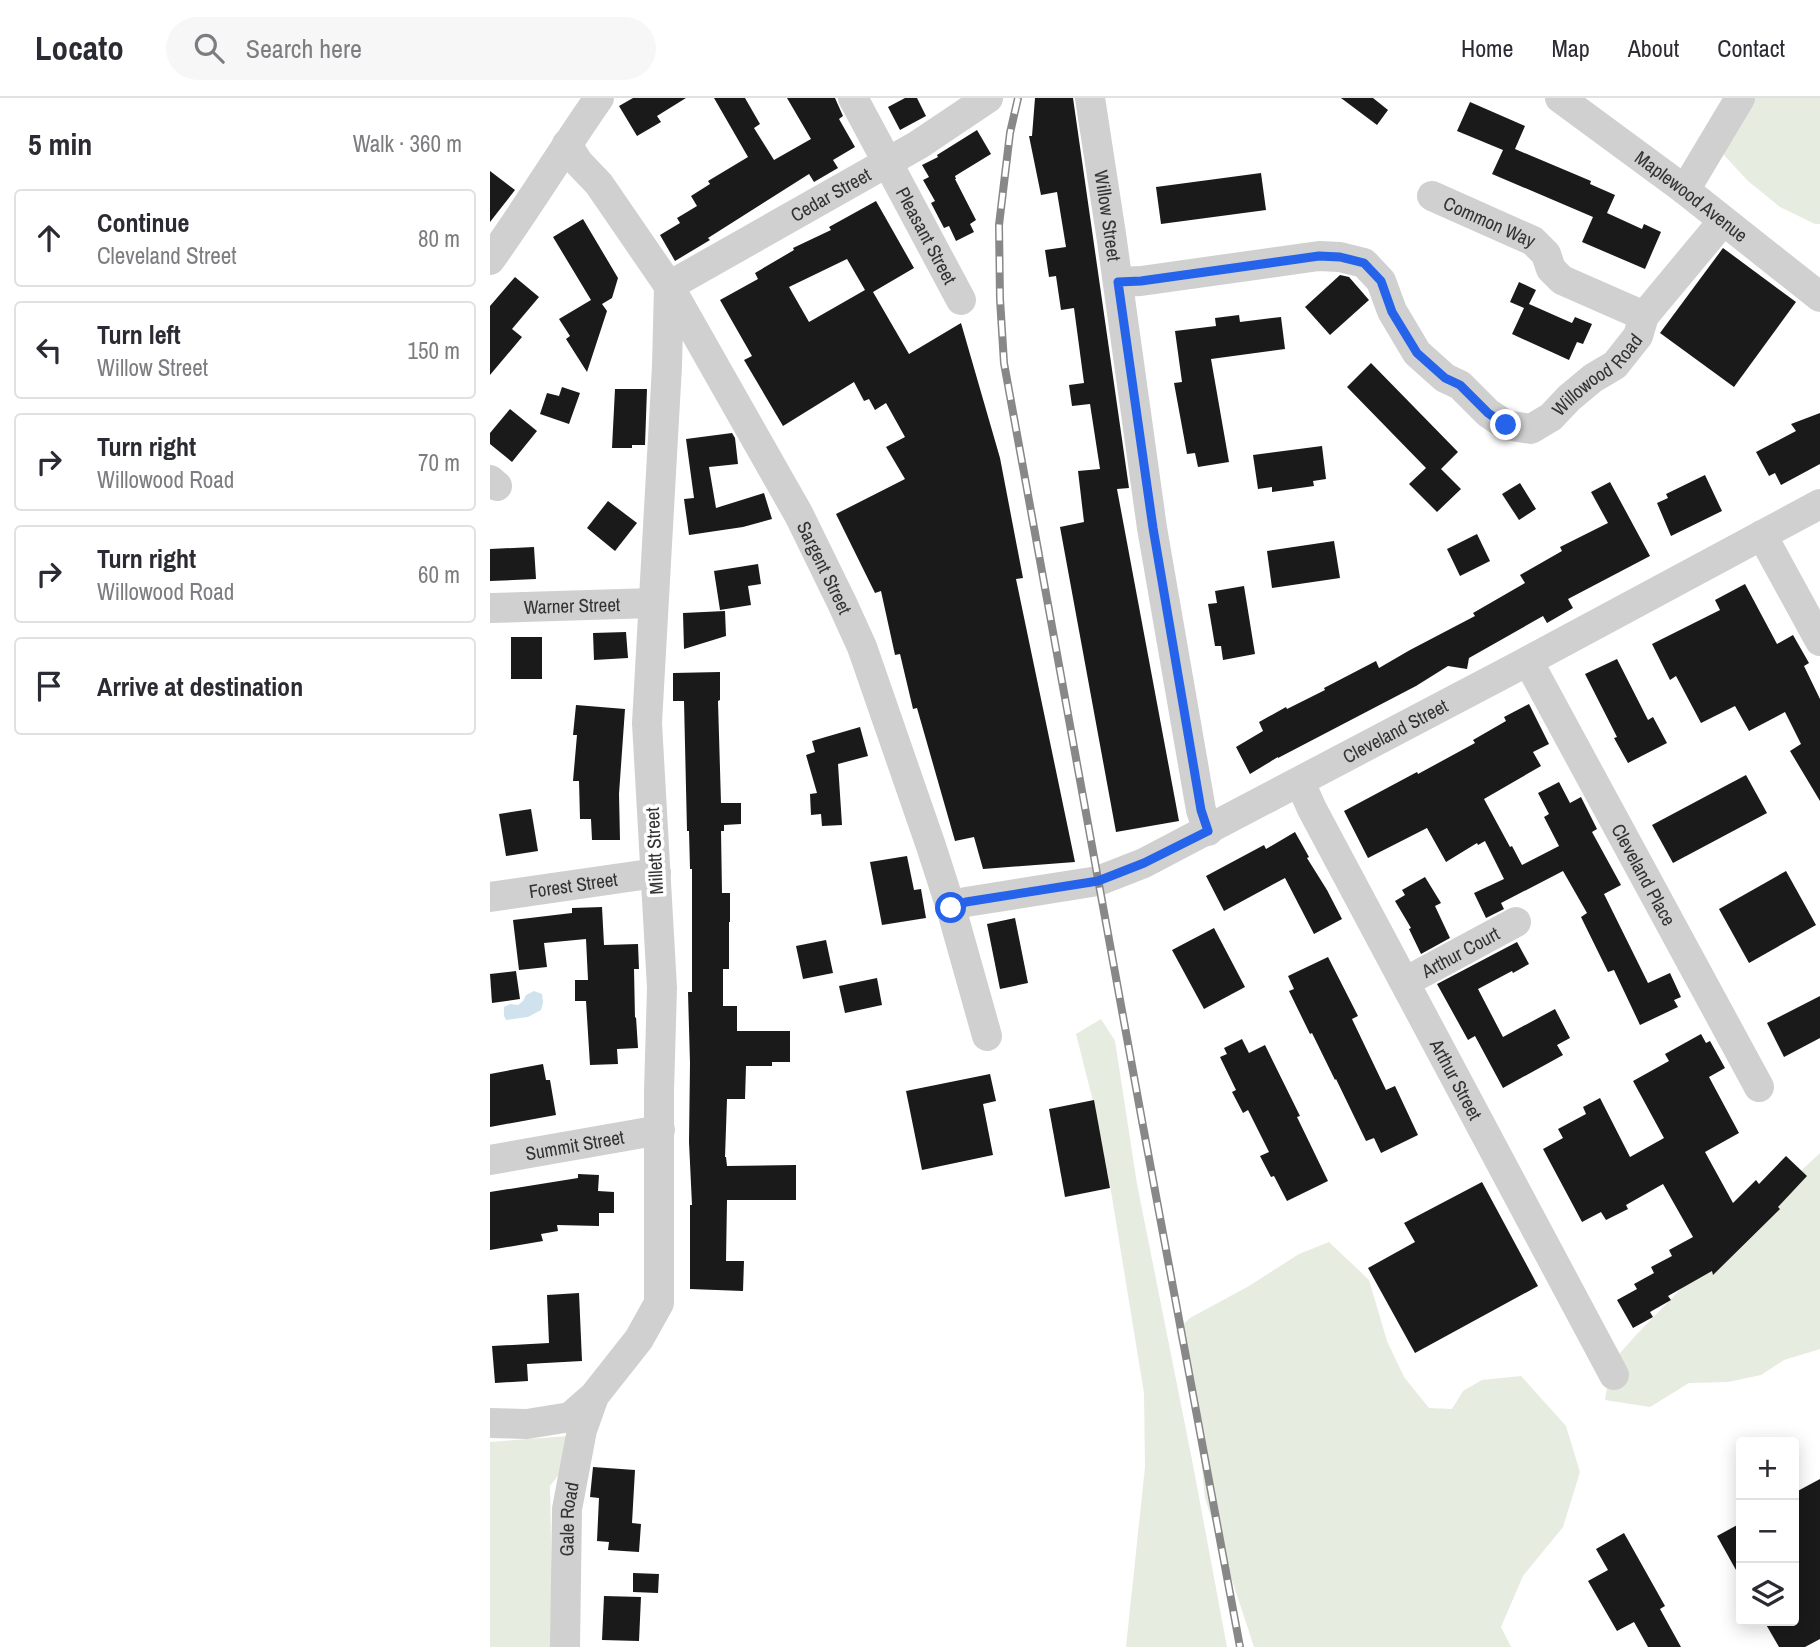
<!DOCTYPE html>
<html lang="en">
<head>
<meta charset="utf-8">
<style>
  :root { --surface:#fff; --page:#f7f7f7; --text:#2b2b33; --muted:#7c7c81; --line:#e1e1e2 }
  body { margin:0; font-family:"Archivo Narrow",sans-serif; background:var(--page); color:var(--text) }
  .controls { position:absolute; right:21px; bottom:21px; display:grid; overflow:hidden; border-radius:7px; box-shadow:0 4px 18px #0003 }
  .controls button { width:63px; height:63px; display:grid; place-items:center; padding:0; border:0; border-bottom:2px solid var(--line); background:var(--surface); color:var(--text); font:35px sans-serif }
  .stop { position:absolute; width:21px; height:21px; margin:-16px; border:5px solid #2563eb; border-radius:50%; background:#fff }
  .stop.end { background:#2563eb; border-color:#fff; box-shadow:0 2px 7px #0008 }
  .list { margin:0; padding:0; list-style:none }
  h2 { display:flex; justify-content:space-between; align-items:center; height:91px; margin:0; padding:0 28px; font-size:30px }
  h2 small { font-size:23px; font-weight:400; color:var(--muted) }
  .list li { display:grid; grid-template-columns:46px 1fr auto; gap:21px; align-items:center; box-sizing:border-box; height:98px; margin:0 14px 14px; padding:0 14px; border:2px solid var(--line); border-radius:7px }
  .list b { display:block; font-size:26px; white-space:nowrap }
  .list p { margin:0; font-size:23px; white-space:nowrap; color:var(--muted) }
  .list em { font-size:23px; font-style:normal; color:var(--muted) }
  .icon { flex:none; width:38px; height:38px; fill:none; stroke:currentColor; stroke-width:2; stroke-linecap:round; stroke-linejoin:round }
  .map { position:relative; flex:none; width:1330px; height:1549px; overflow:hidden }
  header { display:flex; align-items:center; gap:42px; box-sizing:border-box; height:98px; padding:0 35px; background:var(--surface); border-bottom:2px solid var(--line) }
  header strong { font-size:33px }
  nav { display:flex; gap:38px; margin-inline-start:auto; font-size:24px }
  .search { width:490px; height:63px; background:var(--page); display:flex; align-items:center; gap:18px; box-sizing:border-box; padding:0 24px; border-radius:38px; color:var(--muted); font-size:26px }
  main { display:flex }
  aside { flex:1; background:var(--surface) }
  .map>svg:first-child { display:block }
  .green { fill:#e6ecdf }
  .water { fill:#cfe2ee }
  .building { fill:#1a1a1a; fill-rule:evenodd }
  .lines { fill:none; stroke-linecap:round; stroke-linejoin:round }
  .minor { stroke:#d0d0d0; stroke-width:30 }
  .rail-casing { stroke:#888; stroke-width:8 }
  .rail { stroke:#fff; stroke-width:5; stroke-dasharray:16; stroke-linecap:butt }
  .route { stroke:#2563eb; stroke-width:9 }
  .labels { text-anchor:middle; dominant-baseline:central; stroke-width:7; stroke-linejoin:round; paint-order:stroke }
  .street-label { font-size:19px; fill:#333; stroke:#fff }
</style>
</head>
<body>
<header>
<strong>Locato</strong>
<div class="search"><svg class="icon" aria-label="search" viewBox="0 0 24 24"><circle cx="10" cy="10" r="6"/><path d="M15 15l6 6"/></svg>Search here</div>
<nav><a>Home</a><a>Map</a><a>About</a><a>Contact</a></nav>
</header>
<main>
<aside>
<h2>5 min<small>Walk · 360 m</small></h2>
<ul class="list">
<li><svg class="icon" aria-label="ahead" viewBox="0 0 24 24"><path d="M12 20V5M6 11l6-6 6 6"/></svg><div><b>Continue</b><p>Cleveland Street</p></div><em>80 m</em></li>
<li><svg class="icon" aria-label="left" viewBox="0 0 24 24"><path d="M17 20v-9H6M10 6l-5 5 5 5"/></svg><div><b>Turn left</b><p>Willow Street</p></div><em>150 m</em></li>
<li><svg class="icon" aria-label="right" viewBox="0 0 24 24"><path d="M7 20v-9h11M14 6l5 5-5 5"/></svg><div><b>Turn right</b><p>Willowood Road</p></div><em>70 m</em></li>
<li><svg class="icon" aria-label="right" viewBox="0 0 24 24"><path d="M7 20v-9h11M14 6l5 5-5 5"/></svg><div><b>Turn right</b><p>Willowood Road</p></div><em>60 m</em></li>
<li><svg class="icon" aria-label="arrive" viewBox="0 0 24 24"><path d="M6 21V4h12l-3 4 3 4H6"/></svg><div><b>Arrive at destination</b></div></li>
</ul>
</aside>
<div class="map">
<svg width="1330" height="1549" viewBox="0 0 1330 1549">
  <rect width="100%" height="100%" fill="#fff"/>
  <g class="green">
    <path d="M1246,0H1330V126H1325L1290,109L1258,83L1233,56Z"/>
    <path d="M611,921L625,943L647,1086L703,1367L737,1549H636L655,1369L654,1295L620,1087L603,1003L586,936Z"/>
    <path d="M1330,1055V1251L1294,1262L1271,1277L1238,1284L1199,1285L1160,1309L1115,1302L1121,1265L1147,1236L1256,1124Z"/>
    <path d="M839,1144L879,1182L897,1243L914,1279L939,1310L962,1311L973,1293L992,1282L1031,1278L1076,1328L1090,1374L1073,1429L1033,1478L1011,1529L1021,1549H764L715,1400L706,1310L686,1233L700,1220L759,1188L809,1156Z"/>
    <path d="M78,1338V1365L60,1388L63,1549H0V1344Z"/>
  </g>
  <path class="water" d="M44,893L52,896L53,905L51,912L38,919L16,922L14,918V909L20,906L28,907L33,903L36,897Z"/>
  <g class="building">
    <path d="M143,0H196L167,18L171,24L147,38L129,8Z"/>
    <path d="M224,0H255L270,26L264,30L284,62L321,41L297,0H345L353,18L349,21L365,49L343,62L348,70L324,84L319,76L218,140L220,142L185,163L170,137L190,125L187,120L207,108L201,98L220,86L218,83L258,59Z"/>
    <path d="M415,0H427L436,18L410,32L398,9Z"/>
    <path d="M545,0H583L639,390L627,391L689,723L626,734L570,429L594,424L588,373L610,371L600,306L582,308L579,287L594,285L584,210L571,212L566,178L559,179L555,152L576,149L567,94L551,97L539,38H542Z"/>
    <path d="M851,0H883L898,12L887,27Z"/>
    <path d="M980,4L1035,28L1025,51L1101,83L1100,86L1125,97L1117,115L1152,131L1154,126L1171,134L1155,171L1092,144L1103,119L1002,76L1013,52L967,33Z"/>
    <path d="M487,32L501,56L465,78L466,81H465L486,122L480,126L484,134L466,143L459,128L454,130L441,105L445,103L433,82L439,79L432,67L448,59L447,57Z"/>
    <path d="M0,73L25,92L0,124Z"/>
    <path d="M771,75L776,112L671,126L666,89Z"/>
    <path d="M386,103L424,170L383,194L419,256L471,225L510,360L533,480L526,481L585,764L493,771L484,739L465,743L427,610L423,611L410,556L405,557L391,493L385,495L346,416L415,381L396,349L415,339L396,305L385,312L379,301L374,303L364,284L293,328L254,262L262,258L230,202L268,181L265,175L304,152L303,150L341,132L339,129ZM357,161L375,192L319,224L299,189Z"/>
    <path d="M93,121L128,180L122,200L112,206L117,213L97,274L76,241L80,238L69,221L101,202L63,139Z"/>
    <path d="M1233,150L1306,204L1244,289L1170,235Z"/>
    <path d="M850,177L859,179L879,202L840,237L815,209Z"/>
    <path d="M25,179L49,199L22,231L32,239L0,277V208Z"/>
    <path d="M1029,184L1046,192L1039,206L1082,225L1085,219L1102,226L1093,246L1087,244L1079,262L1022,236L1034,210L1020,204Z"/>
    <path d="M749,217L750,224L791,219L795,251L721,261L739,364L708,369L705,355L697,356L684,285L692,284L685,233L726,228L725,220Z"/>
    <path d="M881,265L968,354L951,371L971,391L947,414L919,386L936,370L857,289Z"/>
    <path d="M72,289L90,295L79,326L50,316L57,295L69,298Z"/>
    <path d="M125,291H157L155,347H142V350H122Z"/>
    <path d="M20,311L47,333L22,364L0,346V335Z"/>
    <path d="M1330,315V366L1291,387L1285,375L1279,378L1266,354L1306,333L1301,326Z"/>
    <path d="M242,335L245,340L248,366L219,369L226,410L274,395L282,421L253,429L199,437L194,401L204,400L196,341Z"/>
    <path d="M832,348L836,381L823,383L824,388L782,394V389L768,391L763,357Z"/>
    <path d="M1215,377L1232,413L1181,438L1167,405L1178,400L1176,396Z"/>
    <path d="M1120,384L1160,458L1078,501L1083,510L1057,525L1053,518L979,560L977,571L958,568L926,588L788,660V659L760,676L746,649L773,633L769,624L796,609L797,611L835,592L834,590L886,563L889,570L920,552L985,518L983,515L1035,485L1030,477L1072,453L1070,449L1118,425L1101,394Z"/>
    <path d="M1030,385L1046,411L1029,422L1012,396Z"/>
    <path d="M118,403L147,425L125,453L97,430Z"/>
    <path d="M987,436L1000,463L970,478L957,451Z"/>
    <path d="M844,443L850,480L782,490L777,453Z"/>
    <path d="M44,449L46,481L0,483V451Z"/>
    <path d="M268,466L271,486L258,488L261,507L230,512L224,473Z"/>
    <path d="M1255,486L1287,546L1303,537L1319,565L1314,568L1330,601V703L1300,653L1311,646L1295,614L1259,633L1245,608L1211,625L1186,578L1180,582L1162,546L1230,512L1225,502Z"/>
    <path d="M754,488L765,556L733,562L731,548H725L718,506L727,505L725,493Z"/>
    <path d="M235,513L236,538L194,551L193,515Z"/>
    <path d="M136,534L138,560L104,562L103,535Z"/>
    <rect x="21" y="539" width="31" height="42"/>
    <path d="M1127,561L1158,622L1163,619L1177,645L1138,665L1124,640L1127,639L1095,576Z"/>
    <path d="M230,574V602L228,603L231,705H251V726L234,727V733H231L232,795H240V824H239V871H233V908H247V933H300V964H282V968H256L255,1001H237L235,1059H236L237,1068L306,1067V1102H237L236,1163H254L253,1193L200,1191V1107H202L199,1044L200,965L198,894H202V771H200L199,733H197L194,603H183V575Z"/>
    <path d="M1039,606L1059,646L1043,654L1051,668L994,701L1020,749L1022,748L1032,767L1069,748L1054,719L1059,716L1048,695L1069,684L1080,705L1091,699L1107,731L1102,734L1131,787L1114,796L1158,885L1180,875L1191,899L1184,902L1188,909L1150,927L1124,872L1118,874L1091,819L1097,815L1073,773L1011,805L1014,811L996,820L984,795L1014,781L995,743L988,747L987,745L956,764L937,730L878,760L854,713L927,674L928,676L985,645L983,642L1016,623L1014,619Z"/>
    <path d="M86,607L135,611L129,696L130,742H102L101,721H90L89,683H83L87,637H83Z"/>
    <path d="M370,629L378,658L348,666L352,727L332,728L331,716L321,717L320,696L327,695L316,657L325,654L322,643Z"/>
    <path d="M1256,677L1277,715L1183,765L1162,727Z"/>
    <path d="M41,711L48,753L16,758L9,716Z"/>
    <path d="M805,734L819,759L817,760L837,792L852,821L824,836L795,780L734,813L716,778L774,747L776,751Z"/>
    <path d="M417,758L424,792L431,791L436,820L392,827L380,764Z"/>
    <path d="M1296,773L1326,827L1259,865L1229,811Z"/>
    <path d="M935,779L951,805L945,808L960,840L931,856L919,831L921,830L905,803L915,797L912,792Z"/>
    <path d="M112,809L114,847L148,846L149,871H144L145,920L146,919L148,950L127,951L128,966L100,967L96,903H85V882H98L96,841L54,845L57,869L29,872L23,822L82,815V810Z"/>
    <path d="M525,820L538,885L510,891L497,826Z"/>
    <path d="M724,830L755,889L714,911L682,852Z"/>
    <path d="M336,842L343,875L313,881L306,848Z"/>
    <path d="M1027,844L1039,866L1023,875L1022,873L988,891L1013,939L1065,911L1080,940L1067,947L1073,957L1013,990L985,938L978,942L947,886Z"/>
    <path d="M838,859L868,918L862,921L896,992L905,988L928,1037L891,1055L884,1040L876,1043L846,981L845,982L822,935L820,936L799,893L804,891L798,878Z"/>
    <path d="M26,873L30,901L2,905L0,876Z"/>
    <path d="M387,880L392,907L355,915L349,888Z"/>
    <path d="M1330,898V940L1294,959L1277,925Z"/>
    <path d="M1211,936L1216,945L1220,943L1235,970L1219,979L1249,1035L1215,1054L1243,1105L1266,1082L1269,1086L1296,1058L1317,1078L1288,1109L1290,1111L1223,1177L1222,1173L1178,1198L1181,1202L1160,1214L1163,1219L1143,1230L1127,1202L1147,1191L1144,1186L1164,1175L1161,1169L1182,1158L1179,1152L1203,1139L1173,1086L1136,1107L1138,1111L1116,1122L1111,1114L1092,1124L1053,1051L1073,1040L1068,1031L1096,1016L1093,1009L1110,1000L1140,1059L1174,1040L1143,983L1179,963L1175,956Z"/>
    <path d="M752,941L759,955L775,947L810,1018L807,1019L838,1083L797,1103L784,1078L781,1079L770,1058L779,1054L758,1012L753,1015L742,994L746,992L730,959L737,956L734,950Z"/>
    <path d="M53,966L56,982H60L66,1017L0,1029V976Z"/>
    <path d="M500,976L506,1003L493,1006L503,1057L432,1072L416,993Z"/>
    <path d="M604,1002L620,1090L575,1099L559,1011Z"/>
    <path d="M88,1076L109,1077L108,1093L124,1094V1115H109V1128L67,1127L68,1133L51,1136L53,1143L0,1152V1094L88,1080Z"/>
    <path d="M992,1084L1048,1188L925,1255L878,1170L925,1144L914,1125Z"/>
    <path d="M89,1195L92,1263L37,1266L38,1283L5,1285L2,1248L59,1245L57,1197Z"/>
    <path d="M103,1369L145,1372L142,1425L151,1426L149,1454L118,1452L119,1444L107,1443L109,1400L100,1399Z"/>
    <path d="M1330,1381V1541L1315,1549H1289L1274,1523H1304V1395Z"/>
    <path d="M1251,1425V1481L1227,1438Z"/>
    <path d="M1134,1435L1175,1508L1170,1511L1191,1549H1158L1144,1524L1127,1533L1098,1483L1118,1472L1106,1451Z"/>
    <path d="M143,1475L169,1476L168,1495L143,1494Z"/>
    <path d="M114,1498L151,1499L149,1543L112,1542Z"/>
  </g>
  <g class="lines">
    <g class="minor">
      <path id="s1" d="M363,0L471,202"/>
      <path id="s2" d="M600,0L621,136L662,430L711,712L718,733"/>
      <path id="s3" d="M1070,0L1195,92L1330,199"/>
      <path id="s4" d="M77,46L88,64L109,86L179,188L309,417L352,505L372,549L441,748L461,810L497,938"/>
      <path d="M1195,92L1250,0"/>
      <path id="s5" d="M942,98L1043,143L1056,156L1061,171L1072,182L1154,218"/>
      <path d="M0,162C38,109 72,53 109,0"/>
      <path id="s6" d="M628,184L651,183L829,158L850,159L874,165L891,183L902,213L927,255L955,280L970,287L998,315L1016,327L1041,331L1061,319L1079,300L1103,280L1125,267L1148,238L1154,218L1233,123"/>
      <path d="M0,382L7,388"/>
      <path d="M1272,437L1330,543"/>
      <path id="s7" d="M0,510L163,505"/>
      <path id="s8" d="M1038,563L1269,989"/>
      <path id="s9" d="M810,684L822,711L1124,1277"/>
      <path id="s10" d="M0,799L166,775"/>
      <path id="s11" d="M461,810L476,804L608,783L654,765L1038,563L1330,406"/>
      <path id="s12" d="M915,884L1026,824"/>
      <path id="s13" d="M0,1062L170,1032"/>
      <path id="s14" d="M0,1325L37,1326L80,1319L104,1298L149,1241L169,1205V993L172,890L157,625L177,268L179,188L428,47L498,0"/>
      <path id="s15" d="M75,1549L77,1411L92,1332L103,1301"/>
    </g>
    <defs>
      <path id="rail" d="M528,0L520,35L509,127L510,201L514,265L653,1028L750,1549"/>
    </defs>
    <use href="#rail" class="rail-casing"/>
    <use href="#rail" class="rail"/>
  </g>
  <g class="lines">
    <path class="route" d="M461,810L476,804L608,783L654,765L718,733L711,712L663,430L628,184L651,183L829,158L850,159L874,165L891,183L902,214L927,255L955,280L970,287L998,315L1016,327"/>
  </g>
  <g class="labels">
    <g class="street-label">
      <text stroke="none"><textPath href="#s14" startOffset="1430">Cedar Street</textPath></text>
      <text stroke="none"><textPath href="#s3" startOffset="164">Maplewood Avenue</textPath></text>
      <text stroke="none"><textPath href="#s2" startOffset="119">Willow Street</textPath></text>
      <text stroke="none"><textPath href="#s5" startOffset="63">Common Way</textPath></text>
      <text stroke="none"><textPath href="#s1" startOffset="156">Pleasant Street</textPath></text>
      <text stroke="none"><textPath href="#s6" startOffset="581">Willowood Road</textPath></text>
      <text stroke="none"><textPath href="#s4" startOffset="497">Sargent Street</textPath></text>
      <text stroke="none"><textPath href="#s7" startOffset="82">Warner Street</textPath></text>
      <text stroke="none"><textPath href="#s11" startOffset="483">Cleveland Street</textPath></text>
      <text transform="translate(164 753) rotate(-93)">Millett Street</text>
      <text stroke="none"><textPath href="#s8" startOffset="243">Cleveland Place</textPath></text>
      <text stroke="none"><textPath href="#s10" startOffset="84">Forest Street</textPath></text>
      <text stroke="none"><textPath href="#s12" startOffset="63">Arthur Court</textPath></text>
      <text stroke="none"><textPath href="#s9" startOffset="336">Arthur Street</textPath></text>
      <text stroke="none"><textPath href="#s13" startOffset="86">Summit Street</textPath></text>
      <text stroke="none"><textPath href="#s15" startOffset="128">Gale Road</textPath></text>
    </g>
  </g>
</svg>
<div class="controls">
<button>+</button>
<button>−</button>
<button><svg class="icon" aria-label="layers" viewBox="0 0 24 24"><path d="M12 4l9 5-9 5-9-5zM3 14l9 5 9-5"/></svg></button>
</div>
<div class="stop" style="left:461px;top:810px"></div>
<div class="stop end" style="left:1016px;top:327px"></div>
</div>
</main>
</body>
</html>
